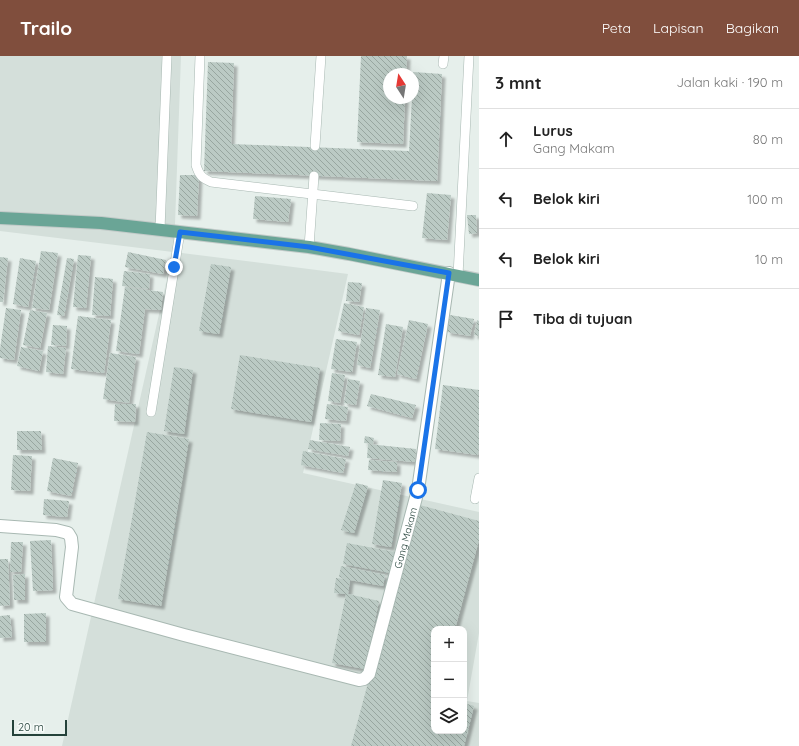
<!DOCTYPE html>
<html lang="id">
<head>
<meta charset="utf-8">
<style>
  :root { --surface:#fff; --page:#f2f2f2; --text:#222; --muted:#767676; --line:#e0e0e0; --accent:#804e3d }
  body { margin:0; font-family:Quicksand,sans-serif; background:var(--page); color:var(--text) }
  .controls { position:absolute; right:12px; bottom:12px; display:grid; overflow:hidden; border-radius:8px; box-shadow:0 4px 16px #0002 }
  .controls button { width:36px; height:36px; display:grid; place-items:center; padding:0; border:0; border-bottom:1px solid var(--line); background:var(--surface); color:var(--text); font:20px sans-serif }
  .compass { position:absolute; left:383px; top:12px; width:36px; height:36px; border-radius:50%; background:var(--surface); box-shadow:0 4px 16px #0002; rotate:348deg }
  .scale { position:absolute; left:12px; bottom:10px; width:55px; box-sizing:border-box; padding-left:4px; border:2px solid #24423a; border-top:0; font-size:11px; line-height:14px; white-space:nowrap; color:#24423a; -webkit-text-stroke:3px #f7fbf9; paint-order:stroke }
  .stop { position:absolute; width:12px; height:12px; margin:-9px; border:3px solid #1a73e8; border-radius:50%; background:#fff }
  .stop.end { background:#1a73e8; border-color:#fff; box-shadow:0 1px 4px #0008 }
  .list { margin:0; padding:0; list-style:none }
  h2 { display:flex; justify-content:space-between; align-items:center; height:52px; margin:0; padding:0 16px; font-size:17px }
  h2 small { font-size:13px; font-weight:400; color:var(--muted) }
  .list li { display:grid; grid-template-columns:26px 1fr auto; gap:12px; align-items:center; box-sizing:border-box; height:60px; padding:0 16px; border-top:1px solid var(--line) }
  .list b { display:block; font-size:15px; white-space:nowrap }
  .list p { margin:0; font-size:13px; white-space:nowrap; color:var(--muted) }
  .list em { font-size:13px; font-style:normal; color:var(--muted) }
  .icon { flex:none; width:22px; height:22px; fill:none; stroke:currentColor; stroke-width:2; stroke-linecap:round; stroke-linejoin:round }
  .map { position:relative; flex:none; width:479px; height:690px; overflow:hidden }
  header { display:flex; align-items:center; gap:24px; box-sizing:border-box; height:56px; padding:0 20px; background:var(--accent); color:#fff }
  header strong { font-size:19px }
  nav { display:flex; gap:22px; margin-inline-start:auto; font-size:14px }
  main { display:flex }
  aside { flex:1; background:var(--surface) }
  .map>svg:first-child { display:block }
  .built { fill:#d4dfda; fill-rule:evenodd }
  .building { fill:url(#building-back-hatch); filter:url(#shadow) }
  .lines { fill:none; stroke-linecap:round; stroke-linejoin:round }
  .service-casing { stroke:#a8b8b2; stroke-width:10 }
  .minor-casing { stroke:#a8b8b2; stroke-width:14 }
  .primary-casing { stroke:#c2cac8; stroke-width:14 }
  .service { stroke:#fff; stroke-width:9 }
  .minor { stroke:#fff; stroke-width:12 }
  .primary { stroke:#6aa596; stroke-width:12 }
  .route { stroke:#1a73e8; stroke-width:5 }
  .labels { text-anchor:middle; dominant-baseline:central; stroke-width:3; stroke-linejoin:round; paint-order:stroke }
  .street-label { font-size:10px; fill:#24423a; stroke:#f7fbf9 }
</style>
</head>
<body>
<header>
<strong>Trailo</strong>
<nav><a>Peta</a><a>Lapisan</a><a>Bagikan</a></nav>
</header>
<main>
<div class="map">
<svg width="479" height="690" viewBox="0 0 479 690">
  <defs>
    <pattern id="building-back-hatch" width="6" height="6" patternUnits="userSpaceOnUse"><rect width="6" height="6" fill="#bbcac4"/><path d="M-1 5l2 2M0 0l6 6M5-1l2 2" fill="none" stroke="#98a6a0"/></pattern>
    <filter id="shadow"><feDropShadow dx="3.5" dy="3.5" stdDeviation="1" flood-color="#0004"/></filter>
  </defs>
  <rect width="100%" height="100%" fill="#e6efeb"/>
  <path class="built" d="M0,0H181L174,196L348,218L303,417L479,456V577L467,645L479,647V690H62L173,196L0,175ZM434,573H464V675H434Z"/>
  <g class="building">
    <path d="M361,0H407L406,18H389V42H405L403,88L357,86Z"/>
    <path d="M208,6L234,7L231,88L409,95L412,42H413V16L442,18L437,125L204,115Z"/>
    <path d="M180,119H199L197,160L178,159Z"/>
    <path d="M427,137L451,139L447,184L422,182Z"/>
    <path d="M255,140L291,143L288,166L253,163Z"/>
    <path d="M467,159H476L477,177L469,178Z"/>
    <path d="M41,195L58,197L49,254L32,252Z"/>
    <path d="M128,196L166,204L163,218L125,211Z"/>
    <path d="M78,199L91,200L86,252L73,251Z"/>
    <path d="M0,201L8,202L3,246H0Z"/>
    <path d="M20,202L36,205L28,251L13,248Z"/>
    <path d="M67,202L74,203L64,260L57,259Z"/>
    <path d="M211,208L231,211L219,278L199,275Z"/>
    <path d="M124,215L150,218L149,233L122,230Z"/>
    <path d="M95,221L113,223L110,260L92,259Z"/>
    <path d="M348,226L362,227L359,246L346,245Z"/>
    <path d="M125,231L163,236L161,254L145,253L139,298L116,295Z"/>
    <path d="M344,247L364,251L359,279L338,275Z"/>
    <path d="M6,252L21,254L14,304L0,302V293Z"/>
    <path d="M366,252L380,254L370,312L357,309Z"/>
    <path d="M30,254L47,257L40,292L23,289Z"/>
    <path d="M450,259L474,263L470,280L447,276Z"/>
    <path d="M78,260L111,264L104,317L71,313Z"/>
    <path d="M409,264L428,268L416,323L397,318Z"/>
    <path d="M477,264L479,265V280L474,279Z"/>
    <path d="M386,268L403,271L395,321L378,319Z"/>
    <path d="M53,269L67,270L66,290L51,289Z"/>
    <path d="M336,283L357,286L352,316L331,313Z"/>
    <path d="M48,290L66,292L63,318L46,316Z"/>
    <path d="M21,291L43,295L39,315L17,310Z"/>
    <path d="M110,297L136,301L129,347L103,343Z"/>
    <path d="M240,299L320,312L311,366L231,353Z"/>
    <path d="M174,311L193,314L184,378L164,375Z"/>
    <path d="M332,317L345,319L340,347L328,345Z"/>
    <path d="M348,323L360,325L356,349L344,347Z"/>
    <path d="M443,329L479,334V390L478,399L435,393Z"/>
    <path d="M371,338L416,349L412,362L367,350Z"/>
    <path d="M115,348H136L135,366L114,365Z"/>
    <path d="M327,348L348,351L346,365L325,363Z"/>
    <path d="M320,367L341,368L340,385L319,384Z"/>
    <path d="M17,375H41L42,394H17Z"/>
    <path d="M147,376L189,383L161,550L118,543Z"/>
    <path d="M365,380L374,382L373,388L364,387Z"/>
    <path d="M310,384L350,391L348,400L308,393Z"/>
    <path d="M368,388L416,393L415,406L367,402Z"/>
    <path d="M303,395L346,403L343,417L301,409Z"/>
    <path d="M13,399L32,400L30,435L11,434Z"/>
    <path d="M53,402L78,407L71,440L47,435Z"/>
    <path d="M369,404L397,406V416L368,414Z"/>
    <path d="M383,424L402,427L391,491L372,488Z"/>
    <path d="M356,427L368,430L354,477L341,474Z"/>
    <path d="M44,443L69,445L67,461L43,459Z"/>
    <path d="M416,448L479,465V484L455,573H434V675H464V647L474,650L464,690H351Z"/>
    <path d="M51,484L53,534L33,535L30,485Z"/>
    <path d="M11,486H23L21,516H10Z"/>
    <path d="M347,487L395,496L391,517L343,508Z"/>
    <path d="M0,503H8L10,549L0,550Z"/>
    <path d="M341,510L385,519L383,530L350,524L348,538L379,545L365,613L332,607L346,538L334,537L336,522L346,523L339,521Z"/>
    <path d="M25,518V544H14L13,519Z"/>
    <path d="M46,557V586H24V558Z"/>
    <path d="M10,559L12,581L0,582V560Z"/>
  </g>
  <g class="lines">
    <defs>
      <g id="service">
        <path d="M200,0L196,109C199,119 202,122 211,126L413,150"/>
        <path d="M443,8L444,0"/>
        <path d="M315,90L321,0"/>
        <path d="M160,173L167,0"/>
        <path d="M309,191L314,120"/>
        <path d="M458,220L469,0"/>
        <path d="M151,356L180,176"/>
        <path d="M475,443L479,422"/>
      </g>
      <g id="minor">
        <path id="s1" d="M0,470L56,474L68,477L71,482L72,491L66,541L72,548L184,579L359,624L364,623L369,618L418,434L449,217"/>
      </g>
      <path id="primary" d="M0,162L101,167L309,191L349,198L479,224"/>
    </defs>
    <use href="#service" class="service-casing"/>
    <use href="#minor" class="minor-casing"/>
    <use href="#primary" class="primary-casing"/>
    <use href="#service" class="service"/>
    <use href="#minor" class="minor"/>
    <use href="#primary" class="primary"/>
  </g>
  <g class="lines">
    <path class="route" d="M174,211L180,176L309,191L449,217L418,434"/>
  </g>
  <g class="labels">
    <g class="street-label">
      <text stroke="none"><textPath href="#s1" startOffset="593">Gang Makam</textPath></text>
    </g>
  </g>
</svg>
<div class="controls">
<button>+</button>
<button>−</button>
<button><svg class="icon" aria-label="layers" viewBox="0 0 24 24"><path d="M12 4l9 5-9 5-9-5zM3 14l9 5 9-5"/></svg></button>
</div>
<svg class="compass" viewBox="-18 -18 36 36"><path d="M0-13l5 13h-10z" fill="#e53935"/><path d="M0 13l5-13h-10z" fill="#767676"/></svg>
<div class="scale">20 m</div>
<div class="stop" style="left:418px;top:434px"></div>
<div class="stop end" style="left:174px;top:211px"></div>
</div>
<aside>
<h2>3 mnt<small>Jalan kaki · 190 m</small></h2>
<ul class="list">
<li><svg class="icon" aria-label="ahead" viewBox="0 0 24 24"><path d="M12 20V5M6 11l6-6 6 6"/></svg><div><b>Lurus</b><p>Gang Makam</p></div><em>80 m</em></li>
<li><svg class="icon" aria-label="left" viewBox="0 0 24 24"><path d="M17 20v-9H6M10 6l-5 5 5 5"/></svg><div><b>Belok kiri</b></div><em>100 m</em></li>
<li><svg class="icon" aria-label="left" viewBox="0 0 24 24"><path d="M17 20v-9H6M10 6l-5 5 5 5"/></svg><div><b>Belok kiri</b></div><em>10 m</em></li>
<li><svg class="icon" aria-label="arrive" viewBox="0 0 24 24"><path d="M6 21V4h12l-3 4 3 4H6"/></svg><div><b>Tiba di tujuan</b></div></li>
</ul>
</aside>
</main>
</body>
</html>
